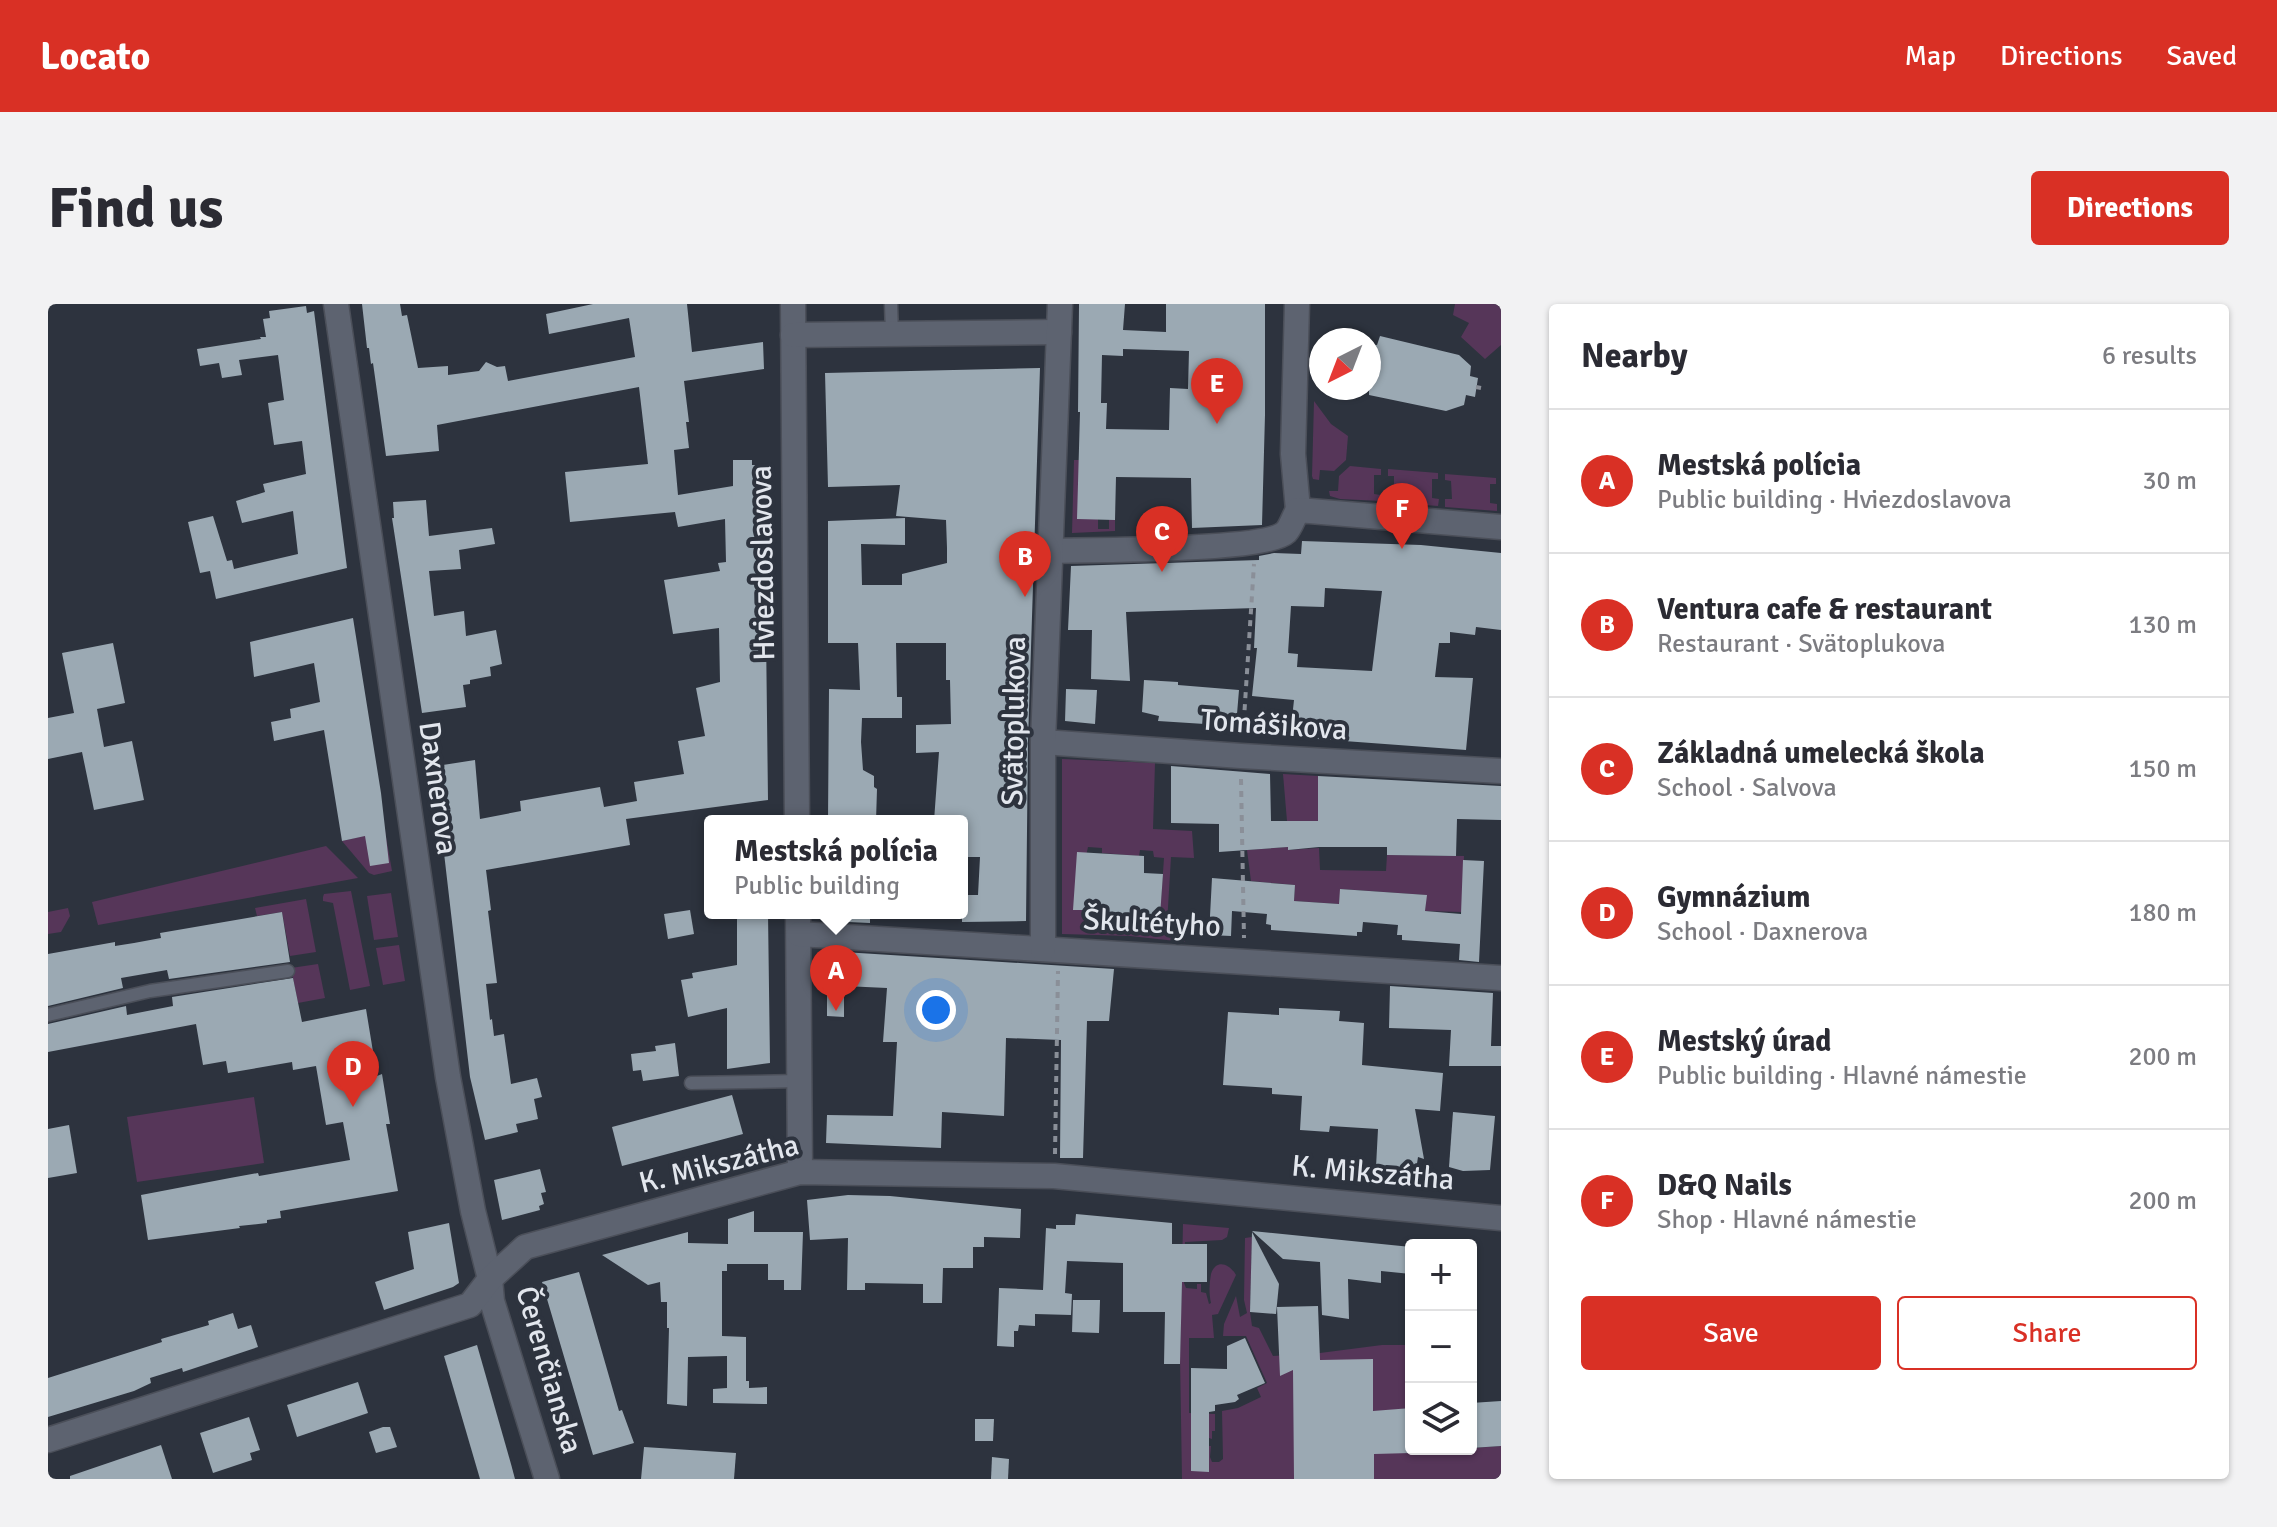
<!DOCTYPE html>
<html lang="en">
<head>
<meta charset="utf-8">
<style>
  :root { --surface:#fff; --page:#f2f2f3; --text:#2b2b33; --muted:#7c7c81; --line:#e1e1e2; --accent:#d93025 }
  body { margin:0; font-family:Signika,sans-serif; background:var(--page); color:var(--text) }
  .controls { position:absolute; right:24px; bottom:24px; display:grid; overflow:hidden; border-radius:8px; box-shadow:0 2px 6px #0004 }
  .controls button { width:72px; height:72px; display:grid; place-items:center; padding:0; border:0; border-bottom:2px solid var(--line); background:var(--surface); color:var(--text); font:40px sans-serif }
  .compass { position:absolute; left:1261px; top:24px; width:72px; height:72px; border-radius:50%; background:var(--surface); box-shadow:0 2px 6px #0004; rotate:222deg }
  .you { position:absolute; left:888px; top:706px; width:28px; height:28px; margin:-20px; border:6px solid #fff; border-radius:50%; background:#1a73e8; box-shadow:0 0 0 12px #1a73e833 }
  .badge { display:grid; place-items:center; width:52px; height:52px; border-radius:50%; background:var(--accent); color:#fff; font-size:26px; font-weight:700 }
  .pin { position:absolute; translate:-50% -66px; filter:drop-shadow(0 2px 4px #0008) }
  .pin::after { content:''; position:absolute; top:42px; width:28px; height:24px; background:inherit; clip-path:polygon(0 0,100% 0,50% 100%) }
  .popup { position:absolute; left:656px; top:511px; width:264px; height:104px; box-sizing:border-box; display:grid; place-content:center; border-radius:8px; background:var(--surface); filter:drop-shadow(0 2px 6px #0005); font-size:26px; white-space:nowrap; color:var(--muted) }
  .popup b { font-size:30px; color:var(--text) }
  .popup::after { content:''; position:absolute; left:50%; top:100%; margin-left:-16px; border:16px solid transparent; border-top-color:var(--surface) }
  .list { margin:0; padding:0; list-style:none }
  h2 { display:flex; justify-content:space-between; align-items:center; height:104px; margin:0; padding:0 32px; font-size:34px }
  h2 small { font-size:26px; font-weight:400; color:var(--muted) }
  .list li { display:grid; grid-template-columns:52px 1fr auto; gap:24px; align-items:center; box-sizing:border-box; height:144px; padding:0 32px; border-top:2px solid var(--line) }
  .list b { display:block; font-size:30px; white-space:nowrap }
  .list p { margin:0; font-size:26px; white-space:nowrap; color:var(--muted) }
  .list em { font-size:26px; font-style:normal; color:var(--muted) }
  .actions { display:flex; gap:16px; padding:24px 32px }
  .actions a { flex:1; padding:18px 0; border:2px solid var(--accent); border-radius:8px; text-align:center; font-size:28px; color:var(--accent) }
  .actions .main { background:var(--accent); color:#fff }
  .icon { flex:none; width:44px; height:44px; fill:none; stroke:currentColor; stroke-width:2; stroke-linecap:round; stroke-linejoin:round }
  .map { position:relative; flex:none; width:1453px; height:1175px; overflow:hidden; border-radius:8px }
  header { display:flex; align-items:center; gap:48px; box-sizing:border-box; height:112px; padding:0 40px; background:var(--accent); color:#fff }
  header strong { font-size:38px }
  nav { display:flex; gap:44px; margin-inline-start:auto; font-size:28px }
  .intro { display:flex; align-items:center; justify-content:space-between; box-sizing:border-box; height:192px; padding:0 48px }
  h1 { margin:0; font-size:56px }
  .button { padding:20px 36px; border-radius:8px; background:var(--accent); color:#fff; font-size:28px; font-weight:700 }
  main { display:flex; gap:48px; padding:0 48px }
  aside { flex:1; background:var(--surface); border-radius:8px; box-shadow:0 2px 6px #0004 }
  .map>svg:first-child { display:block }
  .green { fill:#563659; fill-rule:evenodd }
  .building { fill:#9ba9b3; fill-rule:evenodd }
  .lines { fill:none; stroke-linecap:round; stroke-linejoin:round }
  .lane-casing { stroke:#4b4f59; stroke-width:15 }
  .street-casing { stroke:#4b4f59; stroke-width:27 }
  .path { stroke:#8a8f98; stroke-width:4; stroke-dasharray:6 6; stroke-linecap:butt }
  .lane { stroke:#5d6370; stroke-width:12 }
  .street { stroke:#5d6370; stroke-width:24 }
  .labels { text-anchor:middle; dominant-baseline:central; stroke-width:8; stroke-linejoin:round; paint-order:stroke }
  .street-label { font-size:30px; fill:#e2e6ed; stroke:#2d333e }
</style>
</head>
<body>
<header>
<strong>Locato</strong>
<nav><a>Map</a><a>Directions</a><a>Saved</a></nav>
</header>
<div class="intro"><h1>Find us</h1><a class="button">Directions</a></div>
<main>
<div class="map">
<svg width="1453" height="1175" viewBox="0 0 1453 1175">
  <rect width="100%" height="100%" fill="#2d333e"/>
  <g class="green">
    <path d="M1407,0H1453V41L1437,55L1413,33L1421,19L1405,11Z"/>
    <path d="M1266,97L1283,120L1300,132L1298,156L1286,167L1272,166L1271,176L1265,175L1264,172Z"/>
    <path d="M1026,156H1031L1050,216V225H1061V215L1067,216V227L1024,229Z"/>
    <path d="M1302,162L1333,165V171H1326V190L1333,191V197L1292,195L1282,192L1281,187H1290L1291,172Z"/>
    <path d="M1340,165L1390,169V175H1384V194L1391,195L1390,202L1339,198L1340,191H1346V172H1340Z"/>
    <path d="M1397,170L1448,174V180H1442V199L1449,200V207L1397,203V195H1404L1403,177L1397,176Z"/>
    <path d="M1014,455L1107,459L1105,525L1144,527L1146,554L1123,553L1119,620L1136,630L1137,638L1082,632L1014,630ZM1040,543L1054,544V549L1091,552L1092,546L1105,547L1106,553L1116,554L1112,611H1101V617C1083,615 1065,617 1050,608L1049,614L1035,612L1036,606H1026Z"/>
    <path d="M1235,470L1270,472V517H1239Z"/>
    <path d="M337,527L344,567L326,571L321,569L294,537Z"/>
    <path d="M278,542L310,574L50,621L44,598Z"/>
    <path d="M1240,543L1241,546L1271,544L1272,566L1338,567L1339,551L1416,552L1414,608L1377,607L1378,591L1293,585L1291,600L1246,597L1247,581L1203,577L1199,546Z"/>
    <path d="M303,587L322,682L302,686L285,599L275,597V593L276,590Z"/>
    <path d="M343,589L350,633L326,636L319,592Z"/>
    <path d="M258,595L268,648L242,652L234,608L209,612L207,604Z"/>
    <path d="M20,604L22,612L13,628L0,630V608Z"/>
    <path d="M351,641L357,677L335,681L328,644Z"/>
    <path d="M270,660L277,694L250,699L243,664Z"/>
    <path d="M206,793L216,859L89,878L79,813Z"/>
    <path d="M1135,920L1181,924L1179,933L1174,936L1137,938L1136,979L1138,984L1149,985V980H1153V988L1158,989L1161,1000L1163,999C1161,990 1161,980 1163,970C1168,954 1182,960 1188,971L1170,1010L1164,1011L1166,1034H1141V1109L1167,1110V1127H1164V1135L1161,1134V1126H1143V1167H1161V1142H1163L1162,1153L1164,1158H1171L1175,1155L1174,1107L1190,1104L1213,1093L1209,1084L1219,1079L1198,1032H1175L1176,1020L1188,992L1192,1013L1199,1009L1196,996L1197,934L1204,933L1202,1008L1204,1022L1211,1024L1225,1052L1272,1049L1334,1041H1363V1104L1344,1106L1356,1149L1453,1142V1175H1134L1132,1053Z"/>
  </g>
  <g class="building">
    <path d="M314,0H352L354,12L359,11L370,64L400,62V71L431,67L438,58L449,63L457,62L460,77L587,53L581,14L501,30L498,10L545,0H639L644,48L715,38L716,65L636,77L641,118H638L641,144L626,146L630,191L685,182V156H704V161H716L720,496L578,515L582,541L438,566L443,606L440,607L449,679L438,680L442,716L444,715L446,732L456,730L463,780L489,774L494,793L486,795L490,815L468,820L470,828L437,836L422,773L396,549L382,463L427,456L432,515L473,507L472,497L552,483L556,503L589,497L586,478L636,470L630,437L657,432L648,384L672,378L671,324L625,330L616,276L672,267L670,259L678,258L677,215L630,223L627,208L522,218L517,168L600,160L591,83L389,121L391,147L338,152L325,59L323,60L321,44H319Z"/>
    <path d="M1031,0H1077L1075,26L1118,28V0H1217V111L1214,221L1144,224L1143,174L1068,173L1067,216L1029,215L1032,108H1030ZM1075,45L1141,47L1140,85L1122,84L1121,126L1058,125L1059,99H1053L1054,51L1075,52Z"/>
    <path d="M258,2L259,9L266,7L299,264L168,295L162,267L152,269L140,218L165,212L179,257L184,256L186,265L250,250L245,207L194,219L188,197L217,188L215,180L258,170L254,137L226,141L220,99L236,96L230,51L191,56L194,71L174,74L171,59L152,62L149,45L213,35L212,33H218L215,15L222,14L221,7Z"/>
    <path d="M1332,32L1411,51L1423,62L1422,72L1430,74L1427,93L1418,91L1416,101L1398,107L1321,91V40L1329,41Z"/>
    <path d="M992,64L980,437L978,617L914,618V591H930L932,553H914V517H886L891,448L868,449V421L903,420L902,376H898V339H848L849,393H854V414H814L813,438L815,466L826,472V483L829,485L828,517H780L781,385L812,386L810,339H780V217L857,214V241L813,240L814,281H854V270L899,259V244L898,216L848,212L852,181L780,183L777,69Z"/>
    <path d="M378,196L381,232L444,224L447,240L411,246L413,265L381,267L386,312L416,307L418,332L448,326L454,360L442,363L443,372L422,376V380L415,381L418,403L374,409L344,214H346L345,198Z"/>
    <path d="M1254,237L1373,241L1453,249V326L1428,323L1427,331L1402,328V339H1391L1387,373L1425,374L1418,446L1242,433L1246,396L1204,392L1209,344H1206L1208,304L1078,308L1082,377L1043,375L1044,326H1020L1023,262L1211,256V252L1226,249L1253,250ZM1277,284L1334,287L1324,367L1249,363L1250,350L1240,349L1243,302L1276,303Z"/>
    <path d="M305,314L333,489L341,559L322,562L317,532L294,537L276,426L226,437L223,418L243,414L242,405L272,398L266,359L206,373L202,338Z"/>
    <path d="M65,339L77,399L49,405L56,443L84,437L96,496L46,506L34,448L0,455V414L26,409L14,349Z"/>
    <path d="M1096,376L1130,378V381L1191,386L1188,422L1110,417L1111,412L1094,408Z"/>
    <path d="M1018,385L1049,386L1047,420L1017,417Z"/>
    <path d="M1123,462L1222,470L1223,517H1270V472L1453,482V516L1409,515L1408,552L1339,551V543H1271L1240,546V543L1171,548V520L1123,519Z"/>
    <path d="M1029,548L1096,552V569L1115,570L1112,612L1101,611V617L1074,615L1035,612L1036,606H1025Z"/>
    <path d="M1415,556L1436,557L1431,658L1411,656L1412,640L1354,636V631H1349L1350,621L1315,618L1314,628H1309V632L1223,626V621L1218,620L1219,610L1184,607L1183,632L1161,631L1164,574L1247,581L1246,597L1291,600L1292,585L1379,591L1377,607L1413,610Z"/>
    <path d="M642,606L646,630L620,635L616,610Z"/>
    <path d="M234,608L242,658L121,675L119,666L73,674L75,684L0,702V650L67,638V642L86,639L113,634L112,629Z"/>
    <path d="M689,609H720L722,759L679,765V704L640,713L633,676L645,674L644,669L689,661Z"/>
    <path d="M779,609H822V619L779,617Z"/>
    <path d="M779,647L1066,665L1061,717H1039L1035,854H1012L1013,736L958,734L956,812L894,808L893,844L778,839L779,811L845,812L849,738H835L839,684L796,682V713L779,712Z"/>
    <path d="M245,674L254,718L318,705L329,772L334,770L342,820H338L350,887L232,907L233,914L219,916V919L191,922L192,924L100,936L93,891L182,874L210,869L211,872L302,856L295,818L278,821L268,762L245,766L244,758L180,769L178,757L155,761L148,720L0,748V720L78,702L79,711L125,702L124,693Z"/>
    <path d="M1342,682L1445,689L1443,742H1453V762H1401L1403,726L1341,724Z"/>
    <path d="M1231,704L1292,707L1291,717L1316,719L1314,761L1395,769L1392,807L1367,805L1376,855L1370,853L1368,866L1328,863L1330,825L1282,822L1281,828L1252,826L1254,792L1224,790V784L1175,781L1180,708L1231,711Z"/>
    <path d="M627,739L631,772L595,777L593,766L585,767L583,750L608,747L607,742Z"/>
    <path d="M684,791L695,830L574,862L564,823Z"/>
    <path d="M1405,808L1447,812L1442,866L1415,867L1401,863Z"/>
    <path d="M21,821L29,869L0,874V825Z"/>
    <path d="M492,865L498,888L493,889L496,900L491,902L492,906L454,916L446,876Z"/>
    <path d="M800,891L842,892L973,905L972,934L936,933V943H925V964H895L894,999H875V980L817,979V986H799L800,934L762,936L759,896Z"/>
    <path d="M706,907V928H755L753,986H736V976H720V960H679V967H674V1032L698,1033V1077H701V1084L719,1083V1100L665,1099V1085L679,1084V1052L640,1053L639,1102L619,1100L621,1024H619V998H613L612,978L600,981L554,951L640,928V939L680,940V915Z"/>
    <path d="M1028,910L1124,919V940H1159V978H1134L1132,1060H1116L1117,1008H1075V959L1019,957L1017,989L1024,990L1023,1011L987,1010V1022L971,1021L970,1027H966V1043L949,1042L951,984L995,986L998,924L1008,925V921H1027Z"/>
    <path d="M401,919L411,979L405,983L336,1006L327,978L366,965L360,928Z"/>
    <path d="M1204,927L1363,943V970L1333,967V979L1300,975L1301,1015L1274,1011L1272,958L1235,955Z"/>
    <path d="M1204,928L1231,980L1228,1010L1202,1008Z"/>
    <path d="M531,968L571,1107L574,1106L586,1139L545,1151L494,978Z"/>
    <path d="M1025,996H1052L1051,1029L1024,1028Z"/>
    <path d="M1270,1002L1272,1056L1325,1055V1107L1363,1104V1149L1326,1150V1175H1246L1245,1066L1232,1072L1229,1003Z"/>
    <path d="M185,1009L190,1025L203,1021L210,1043L135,1068L134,1064L102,1074L103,1079L86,1087L0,1113V1074L114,1038L113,1035L161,1021L160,1017Z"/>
    <path d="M1197,1034L1217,1079L1189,1091L1191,1095L1187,1098L1167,1101V1107L1161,1108V1168L1143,1167V1064L1179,1065V1042Z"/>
    <path d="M429,1041L463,1160L467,1175H432L396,1052Z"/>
    <path d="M310,1078L320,1109L249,1133L239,1101Z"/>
    <path d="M1453,1097V1142L1423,1144V1099Z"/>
    <path d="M201,1113L212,1146L202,1149L204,1156L165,1169L152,1129Z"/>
    <path d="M927,1115H946L945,1137H927Z"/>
    <path d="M335,1123H342L349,1143L328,1149L321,1128Z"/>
    <path d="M113,1141L124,1175H22V1172Z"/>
    <path d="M596,1143L688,1149L686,1175H593Z"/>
    <path d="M944,1153L961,1155L960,1175H943Z"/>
  </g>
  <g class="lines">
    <defs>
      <g id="lane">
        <path d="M843,0L844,30"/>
        <path d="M0,711L102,687L240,667"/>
        <path d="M643,779L751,777"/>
      </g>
      <g id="street">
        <path d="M288,0L400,773L425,907L442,975L444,997L499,1175"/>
        <path d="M745,0L749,517"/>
        <path d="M1249,0L1245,150L1250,206"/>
        <path d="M745,31L1011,28"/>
        <path d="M1003,247C1040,246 1218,247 1238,228C1243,223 1246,212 1250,206L1453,223"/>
        <path d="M995,438L1193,452L1453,467"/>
        <path d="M750,609L752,868"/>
        <path d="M751,630L1453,674"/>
        <path d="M995,645V438L1012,0"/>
        <path d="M0,1136L422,1001L442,975L477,943L752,868L1006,872L1453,914"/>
      </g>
    </defs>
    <use href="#lane" class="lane-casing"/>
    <use href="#street" class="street-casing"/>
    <g class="path">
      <path d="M1428,83L1433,84"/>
      <path d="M1195,430L1206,260"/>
      <path d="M1193,475L1196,634"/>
      <path d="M1007,850L1010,667"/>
    </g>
    <use href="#lane" class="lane"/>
    <use href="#street" class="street"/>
  </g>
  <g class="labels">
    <g class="street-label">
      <text transform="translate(715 259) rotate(-91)">Hviezdoslavova</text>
      <text transform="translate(966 417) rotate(-89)">Svätoplukova</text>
      <text transform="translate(1226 421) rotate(4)">Tomášikova</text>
      <text transform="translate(390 484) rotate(82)">Daxnerova</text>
      <text transform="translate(1104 619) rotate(3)">Škultétyho</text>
      <text transform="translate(671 860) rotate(-14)">K. Mikszátha</text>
      <text transform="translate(1325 869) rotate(5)">K. Mikszátha</text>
      <text transform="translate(501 1066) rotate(74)">Čerenčianska</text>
    </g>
  </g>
</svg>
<div class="controls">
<button>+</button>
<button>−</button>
<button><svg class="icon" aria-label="layers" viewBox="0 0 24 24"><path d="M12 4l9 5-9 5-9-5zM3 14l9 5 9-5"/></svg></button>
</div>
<svg class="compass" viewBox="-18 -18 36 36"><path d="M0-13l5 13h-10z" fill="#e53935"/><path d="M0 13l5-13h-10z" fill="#7c7c81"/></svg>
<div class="you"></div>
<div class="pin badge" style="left:788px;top:707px">A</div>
<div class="popup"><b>Mestská polícia</b>Public building</div>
<div class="pin badge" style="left:977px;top:293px">B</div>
<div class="pin badge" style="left:1114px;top:268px">C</div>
<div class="pin badge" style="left:305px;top:803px">D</div>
<div class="pin badge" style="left:1169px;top:120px">E</div>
<div class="pin badge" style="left:1354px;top:245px">F</div>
</div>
<aside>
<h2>Nearby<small>6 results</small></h2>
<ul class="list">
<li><span class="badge">A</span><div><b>Mestská polícia</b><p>Public building · Hviezdoslavova</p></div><em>30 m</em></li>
<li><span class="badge">B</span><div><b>Ventura cafe &amp; restaurant</b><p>Restaurant · Svätoplukova</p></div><em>130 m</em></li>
<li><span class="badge">C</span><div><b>Základná umelecká škola</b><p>School · Salvova</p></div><em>150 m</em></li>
<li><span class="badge">D</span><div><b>Gymnázium</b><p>School · Daxnerova</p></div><em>180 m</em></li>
<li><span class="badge">E</span><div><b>Mestský úrad</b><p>Public building · Hlavné námestie</p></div><em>200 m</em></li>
<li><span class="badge">F</span><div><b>D&amp;Q Nails</b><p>Shop · Hlavné námestie</p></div><em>200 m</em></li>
</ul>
<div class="actions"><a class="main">Save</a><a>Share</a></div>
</aside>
</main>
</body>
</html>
